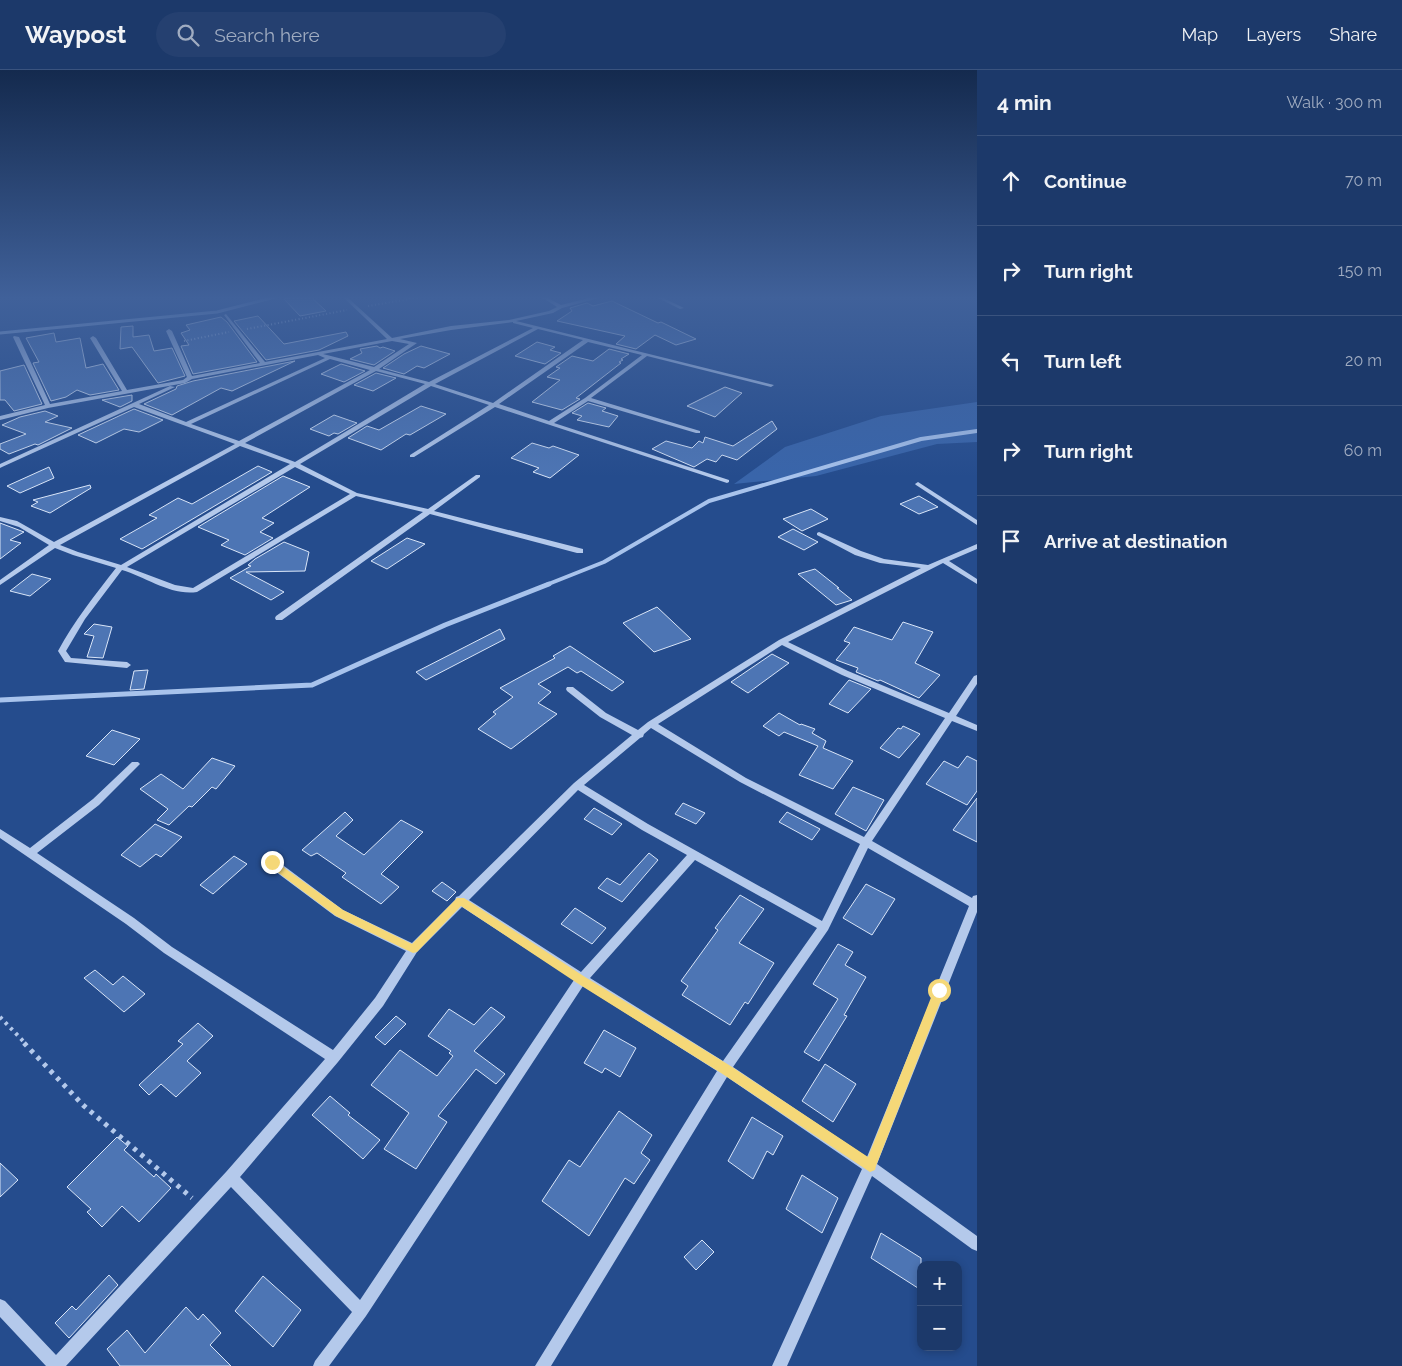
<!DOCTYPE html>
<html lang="en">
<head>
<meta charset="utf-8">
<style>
  :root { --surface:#1c396a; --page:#254070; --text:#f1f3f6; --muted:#a0acc1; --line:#3a537e }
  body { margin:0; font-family:Raleway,sans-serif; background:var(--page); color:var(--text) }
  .controls { position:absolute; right:15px; bottom:15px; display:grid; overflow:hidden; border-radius:10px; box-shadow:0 2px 8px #0003 }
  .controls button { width:45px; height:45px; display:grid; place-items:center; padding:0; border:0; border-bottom:1px solid var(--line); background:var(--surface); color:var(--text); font:25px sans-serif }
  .stop { position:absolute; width:15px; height:15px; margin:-11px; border:4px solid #f5d878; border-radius:50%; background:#fff }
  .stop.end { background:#f5d878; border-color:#fff; box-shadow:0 1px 5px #0008 }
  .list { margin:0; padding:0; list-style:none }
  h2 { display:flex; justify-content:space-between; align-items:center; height:65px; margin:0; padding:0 20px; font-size:21px }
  h2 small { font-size:16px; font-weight:400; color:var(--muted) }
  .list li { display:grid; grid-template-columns:32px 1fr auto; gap:15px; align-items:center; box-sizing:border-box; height:90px; padding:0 20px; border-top:1px solid var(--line) }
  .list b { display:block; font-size:19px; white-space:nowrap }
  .list em { font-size:16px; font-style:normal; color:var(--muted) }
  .icon { flex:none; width:28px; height:28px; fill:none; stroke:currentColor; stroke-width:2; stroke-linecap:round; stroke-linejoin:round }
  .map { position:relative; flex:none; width:977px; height:1296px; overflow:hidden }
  header { display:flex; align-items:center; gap:30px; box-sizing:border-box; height:70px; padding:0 25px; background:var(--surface); border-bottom:1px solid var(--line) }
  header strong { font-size:24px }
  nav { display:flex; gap:28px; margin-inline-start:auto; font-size:18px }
  .search { width:350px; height:45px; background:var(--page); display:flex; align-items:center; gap:12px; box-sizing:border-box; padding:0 18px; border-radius:28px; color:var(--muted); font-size:19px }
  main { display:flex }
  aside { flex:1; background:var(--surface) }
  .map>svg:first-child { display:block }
  .green { fill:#3965aa }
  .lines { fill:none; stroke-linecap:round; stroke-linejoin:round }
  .stream-far2 { stroke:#a8c3ec; stroke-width:3 }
  .stream-far1 { stroke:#a8c3ec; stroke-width:4 }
  .stream { stroke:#a8c3ec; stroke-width:5 }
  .building { fill:#4d75b4; stroke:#d9e5f8 }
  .path-far2 { stroke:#b4c9eb; stroke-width:2; stroke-dasharray:1 2.5; stroke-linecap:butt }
  .path-far1 { stroke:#b4c9eb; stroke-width:4; stroke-dasharray:3 4.5; stroke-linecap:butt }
  .path { stroke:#b4c9eb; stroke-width:5; stroke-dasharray:4 5.5; stroke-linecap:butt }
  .minor { fill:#b4c9eb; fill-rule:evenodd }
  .route { fill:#f5d878 }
</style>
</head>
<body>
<header>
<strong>Waypost</strong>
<div class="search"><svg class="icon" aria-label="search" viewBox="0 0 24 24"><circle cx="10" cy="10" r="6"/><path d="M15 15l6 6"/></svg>Search here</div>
<nav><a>Map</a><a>Layers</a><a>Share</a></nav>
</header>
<main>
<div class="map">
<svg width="977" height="1296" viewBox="0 0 977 1296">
  <rect width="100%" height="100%" fill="#254c8d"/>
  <path class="green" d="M977,332V372L937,374L816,406L734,414L785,377L881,346Z"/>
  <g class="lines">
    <path class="stream-far2" d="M0,263L217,242L279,226"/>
    <path class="stream-far1" d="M546,515L604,492L709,431L921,369L977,361"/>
    <path class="stream" d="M0,630L312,615L445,555L549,514"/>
  </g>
  <g class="building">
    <path d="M304,226H310L326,241L300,246L284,229Z"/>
    <path d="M612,231L658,253L661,252L696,269L676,275L655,265L636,279L616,274L625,266L557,251L572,241L570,238L587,233L593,236Z"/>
    <path d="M258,246L284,274L346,262L348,266L319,280L266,290L234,251Z"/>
    <path d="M221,247L227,252L257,292L193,304L181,276L189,275L181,263L190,260L186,255Z"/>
    <path d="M133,256V267L149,265L154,281L172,278L185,306L158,313L132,277L120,279L121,257Z"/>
    <path d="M54,263L56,272L80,268L86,298L103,294L119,320L90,325L77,320L66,327L51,331L33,293L39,292L26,268Z"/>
    <path d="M537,272L555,277L550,280L561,283L545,294L515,286Z"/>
    <path d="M377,276L380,278L383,277L395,281L374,295L350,289L362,283L360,279Z"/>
    <path d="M421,276L450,284L424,298L417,296L404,304L383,298L404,284Z"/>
    <path d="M609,279L629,284L621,289L623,290L619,292L621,293L576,328L580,329L562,340L532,332L560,310L547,307L560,298L556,297L572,286L593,291Z"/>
    <path d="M295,291L232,321L221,318L172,345L144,334L176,319L177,316L193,311Z"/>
    <path d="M341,294L365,301L344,312L321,304Z"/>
    <path d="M24,295L42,334L14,341L5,330H0V301Z"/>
    <path d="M376,303L396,308L373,321L354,315Z"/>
    <path d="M725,317L742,323L715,347L687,336Z"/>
    <path d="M132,325V331L120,337L102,330Z"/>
    <path d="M588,333L606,338L602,341L618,346L609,357L577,350L582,346L572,343Z"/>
    <path d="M421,336L446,344L410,365L406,364L381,380L348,368L367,356L379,360Z"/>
    <path d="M134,339L163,350L139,362L124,359L96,373L78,365Z"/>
    <path d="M45,341L58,346L45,352L72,358L38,375L35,374L9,384L0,379V374L26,364L2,355L20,347Z"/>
    <path d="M334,345L357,353L338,364L334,363L329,366L310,359Z"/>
    <path d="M772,351L777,359L737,390L722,385L716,392L707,389L694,397L652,379L666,371L692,378L699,371L703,373L705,367L733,376Z"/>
    <path d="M532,373L549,378L553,376L579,385L550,408L533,402L539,398L511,388Z"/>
    <path d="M258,396L272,402L142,479L120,469L157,448L149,445L178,428L192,434Z"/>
    <path d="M49,397L54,408L20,423L7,416Z"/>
    <path d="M283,406L310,417L262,448L274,453L260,462L273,468L245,485L221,475L229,470L198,457Z"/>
    <path d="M90,415L91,418L50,443L31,436L38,432L33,430Z"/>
    <path d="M919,426L938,437L919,444L900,434Z"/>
    <path d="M811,439L828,449L802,461L783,449Z"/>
    <path d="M0,453L24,462L10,470L21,473L0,489Z"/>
    <path d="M793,459L818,472L804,480L778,467Z"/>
    <path d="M407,468L425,474L387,499L371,491Z"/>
    <path d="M284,472L309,482L305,501L246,502L284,522L271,530L230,508L251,496L248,495L255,489Z"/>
    <path d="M815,499L839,518H837L852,530L836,535L798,504Z"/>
    <path d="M32,504L51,509L30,526L10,521Z"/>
    <path d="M657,537L691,569L654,582L623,553Z"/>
    <path d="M903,552L933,562L915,593L940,605L919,628L880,610L878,611L856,602L858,598L836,590L850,573L844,571L854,557L892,570Z"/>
    <path d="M94,554L112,557L103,588L87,587L94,566L84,564Z"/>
    <path d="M500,559L505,569L426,610L416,602Z"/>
    <path d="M570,576L624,612L612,621L581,601L577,603L568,597L538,614L551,622L538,633L557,644L511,679L478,659L496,644L493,642L513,627L500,618L555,588L553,586Z"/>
    <path d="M772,584L789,593L748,623L731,612Z"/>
    <path d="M148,600L144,619L130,620L134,601Z"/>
    <path d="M849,610L871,619L848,643L829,634Z"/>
    <path d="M779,643L800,655L801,654L815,659L812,663L826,671L823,678L853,691L833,719L799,705L818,676L784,662L779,666L763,656Z"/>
    <path d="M903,656L920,664L899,688L880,678L898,658L901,659Z"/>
    <path d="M112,660L140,669L114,695L86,686Z"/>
    <path d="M967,686L977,691V721L967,735L926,714L944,691L958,698Z"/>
    <path d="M212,688L235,696L216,719L212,717L192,737L189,736L169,755L157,750L168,739L140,719L161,704L183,719Z"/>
    <path d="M853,717L884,730L866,761L835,744Z"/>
    <path d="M977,728V772L953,760Z"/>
    <path d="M683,733L705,743L696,754L675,744Z"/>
    <path d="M594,738L622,754L612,765L584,749Z"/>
    <path d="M345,742L353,750L336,766L364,785L401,750L423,762L381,804L399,817L381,834L342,807L346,803L317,783L311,786L302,780Z"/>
    <path d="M787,742L820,759L812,770L779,752Z"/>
    <path d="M155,754L182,767L161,787L156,784L140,797L121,785Z"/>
    <path d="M649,783L658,790L622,832L598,818L607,808L620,815Z"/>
    <path d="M234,786L247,794L213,824L200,815Z"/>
    <path d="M442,812L456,822L447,831L432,821Z"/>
    <path d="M866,814L895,829L872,865L843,848Z"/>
    <path d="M740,825L764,839L739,873L774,893L748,934L745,932L730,955L682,925L688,916L681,911L718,860L715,858Z"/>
    <path d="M575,838L606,858L592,874L561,854Z"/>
    <path d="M838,874L853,882L845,895L866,907L844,945L847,946L819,991L804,982L838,929L813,914Z"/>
    <path d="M95,900L113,915L123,906L145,924L124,942L84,908Z"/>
    <path d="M491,937L505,947L474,981L505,1004L496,1014L476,999L438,1046L447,1052L416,1099L384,1079L409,1043L371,1015L400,980L437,1006L453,986L449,983L451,981L428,966L449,939L474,955Z"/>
    <path d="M396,946L406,954L385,975L375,967Z"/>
    <path d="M198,953L213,966L187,991L201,1003L176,1027L161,1014L149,1025L139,1015L183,974L178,971Z"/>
    <path d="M604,960L636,978L620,1007L605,998L602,1003L584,993Z"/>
    <path d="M825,994L856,1014L833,1052L802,1031Z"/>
    <path d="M330,1026L350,1043L348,1045L380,1070L363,1089L312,1045Z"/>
    <path d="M619,1041L652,1065L641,1083L650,1090L634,1114L625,1108L589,1166L542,1131L569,1090L580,1097Z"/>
    <path d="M752,1047L783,1066L773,1085L767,1081L753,1109L728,1091Z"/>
    <path d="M117,1067L128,1076L124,1080L154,1107L156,1104L171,1118L139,1152L122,1136L102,1157L87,1142L91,1139L67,1117Z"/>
    <path d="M0,1093L18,1110L0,1127Z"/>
    <path d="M802,1105L838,1128L822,1163L786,1139Z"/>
    <path d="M881,1163L921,1188V1220L871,1188Z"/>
    <path d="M702,1170L714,1182L696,1200L684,1187Z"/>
    <path d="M109,1205L118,1215L69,1268L55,1253L72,1236L76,1240Z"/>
    <path d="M263,1206L301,1240L273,1277L235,1241Z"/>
    <path d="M186,1237L198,1250L203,1244L221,1263L210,1275L231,1296H120L107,1279L127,1260L145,1283Z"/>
  </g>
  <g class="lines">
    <g class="path-far2">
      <path d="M368,236L427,226"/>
      <path d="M247,259L347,240"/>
      <path d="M184,271L229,262"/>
    </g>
    <path class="path-far1" d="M0,947L26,974"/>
    <path class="path" d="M24,973L83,1035L192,1128"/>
    <g class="minor">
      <path d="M342,226H346L392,268L451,256L509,250L549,241L557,237L540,226H544L561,235L597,226H602V227L562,238L553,243L516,251L774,315L771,317L647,286L591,328L700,361V363H696L588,331L554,353L729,410V412L727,413L495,337L414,387H410V385L489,335L431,316L300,394L357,423L428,439L476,405H480V407L434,441L583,479V483H577L430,444L282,550H276L275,548L276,546L423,442L356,426L197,522C171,526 146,507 122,500L85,549L66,581L71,588L127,592L131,595L127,598L65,592L58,581C74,551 95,525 116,498L73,485L55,478L0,515V510L49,475L19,457L0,451V447L17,451L54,472L235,374L134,337L2,397L0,398V394L170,316L175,317L139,334L186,352L325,288L318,285L192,309L185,313L48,338L0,350V346L45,335L13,267L14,266L19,267L50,334L122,321L90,268L93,266L96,268L127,320L183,310L187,307L166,261L169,259L172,261L192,306L260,293L224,245L226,244L265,292L387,269ZM513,252V253L533,258L429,312L379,299L417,273L400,269L451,260ZM538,259L583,270L493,333L435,314ZM392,271L409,274L374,297L323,284ZM588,272L642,285L585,328L549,351L499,334ZM330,289L370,300L239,371L191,354ZM376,301L425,314L295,392L245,373ZM240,376L290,394L121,495L78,482L60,475ZM295,397L350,424L193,518L175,515L127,497Z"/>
      <path d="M654,226H659L684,238L680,239Z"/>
      <path d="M918,412L977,450V455L916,415L915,414Z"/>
      <path d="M819,462L861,481L884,489L928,495L977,474V479L949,491L977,509V514L943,493L788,572L848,601L949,643L974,606L977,605V614L956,646L977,655V661L952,651L872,771L972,828L973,826L977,825V842L877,1094L977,1166V1181L972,1179L872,1106L787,1296H772L862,1099L727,1007L551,1296H535L717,1001L583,916L366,1246L329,1296H313L315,1291L352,1242L231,1117L66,1296H46L0,1247V1229L5,1231L56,1285L226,1102L325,989L164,883L126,854L0,768V759L30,778L93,729L132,692H138L140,694L99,735L37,783L134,848L172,877L333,980L375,928L406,881L335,846L268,796L267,793L268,790L272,789L276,790L343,840L412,873L455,830L456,827L459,826L574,713L632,665L600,647L567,621L566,619L567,617H573L606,643L638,660L648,652L779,570L921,498L880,493L855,485L817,465V463ZM782,575L842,605L945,648L864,767L746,708L658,654ZM651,658L740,712L860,774L822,851L648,754L584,715L640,668L643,667L644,664ZM578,720L642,760L687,785L581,902L469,830ZM868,778L969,836L867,1087L733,997L828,860ZM695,790L817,858L723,991L590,908ZM462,837L574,910L360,1230L240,1107L338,992L383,936L417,882Z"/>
    </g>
  </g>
  <linearGradient id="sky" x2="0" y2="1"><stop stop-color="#142a4e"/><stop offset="0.56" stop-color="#40619a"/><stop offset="1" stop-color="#40619a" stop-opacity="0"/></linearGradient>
  <rect width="977" height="407" fill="url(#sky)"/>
  <path class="route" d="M272,789L343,840L412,874L457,828H464L585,907L729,995L868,1087L934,920L939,915L945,920L876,1096L875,1100L870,1102L721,1003L577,913L461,836L417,882L413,883L336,846L268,795V790Z"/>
</svg>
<div class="controls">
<button>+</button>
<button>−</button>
</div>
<div class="stop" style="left:939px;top:920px"></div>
<div class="stop end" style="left:272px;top:792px"></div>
</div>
<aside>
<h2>4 min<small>Walk · 300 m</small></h2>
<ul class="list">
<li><svg class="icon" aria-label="ahead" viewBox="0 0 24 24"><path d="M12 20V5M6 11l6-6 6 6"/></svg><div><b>Continue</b></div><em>70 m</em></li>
<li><svg class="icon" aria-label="right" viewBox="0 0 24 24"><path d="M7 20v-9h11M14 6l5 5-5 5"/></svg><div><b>Turn right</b></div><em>150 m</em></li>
<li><svg class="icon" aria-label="left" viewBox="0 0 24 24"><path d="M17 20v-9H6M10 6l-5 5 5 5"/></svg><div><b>Turn left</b></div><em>20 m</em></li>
<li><svg class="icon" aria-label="right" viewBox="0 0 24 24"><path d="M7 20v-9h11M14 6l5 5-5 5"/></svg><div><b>Turn right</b></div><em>60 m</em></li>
<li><svg class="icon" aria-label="arrive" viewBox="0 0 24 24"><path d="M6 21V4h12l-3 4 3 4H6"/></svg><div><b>Arrive at destination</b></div></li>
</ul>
</aside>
</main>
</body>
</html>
